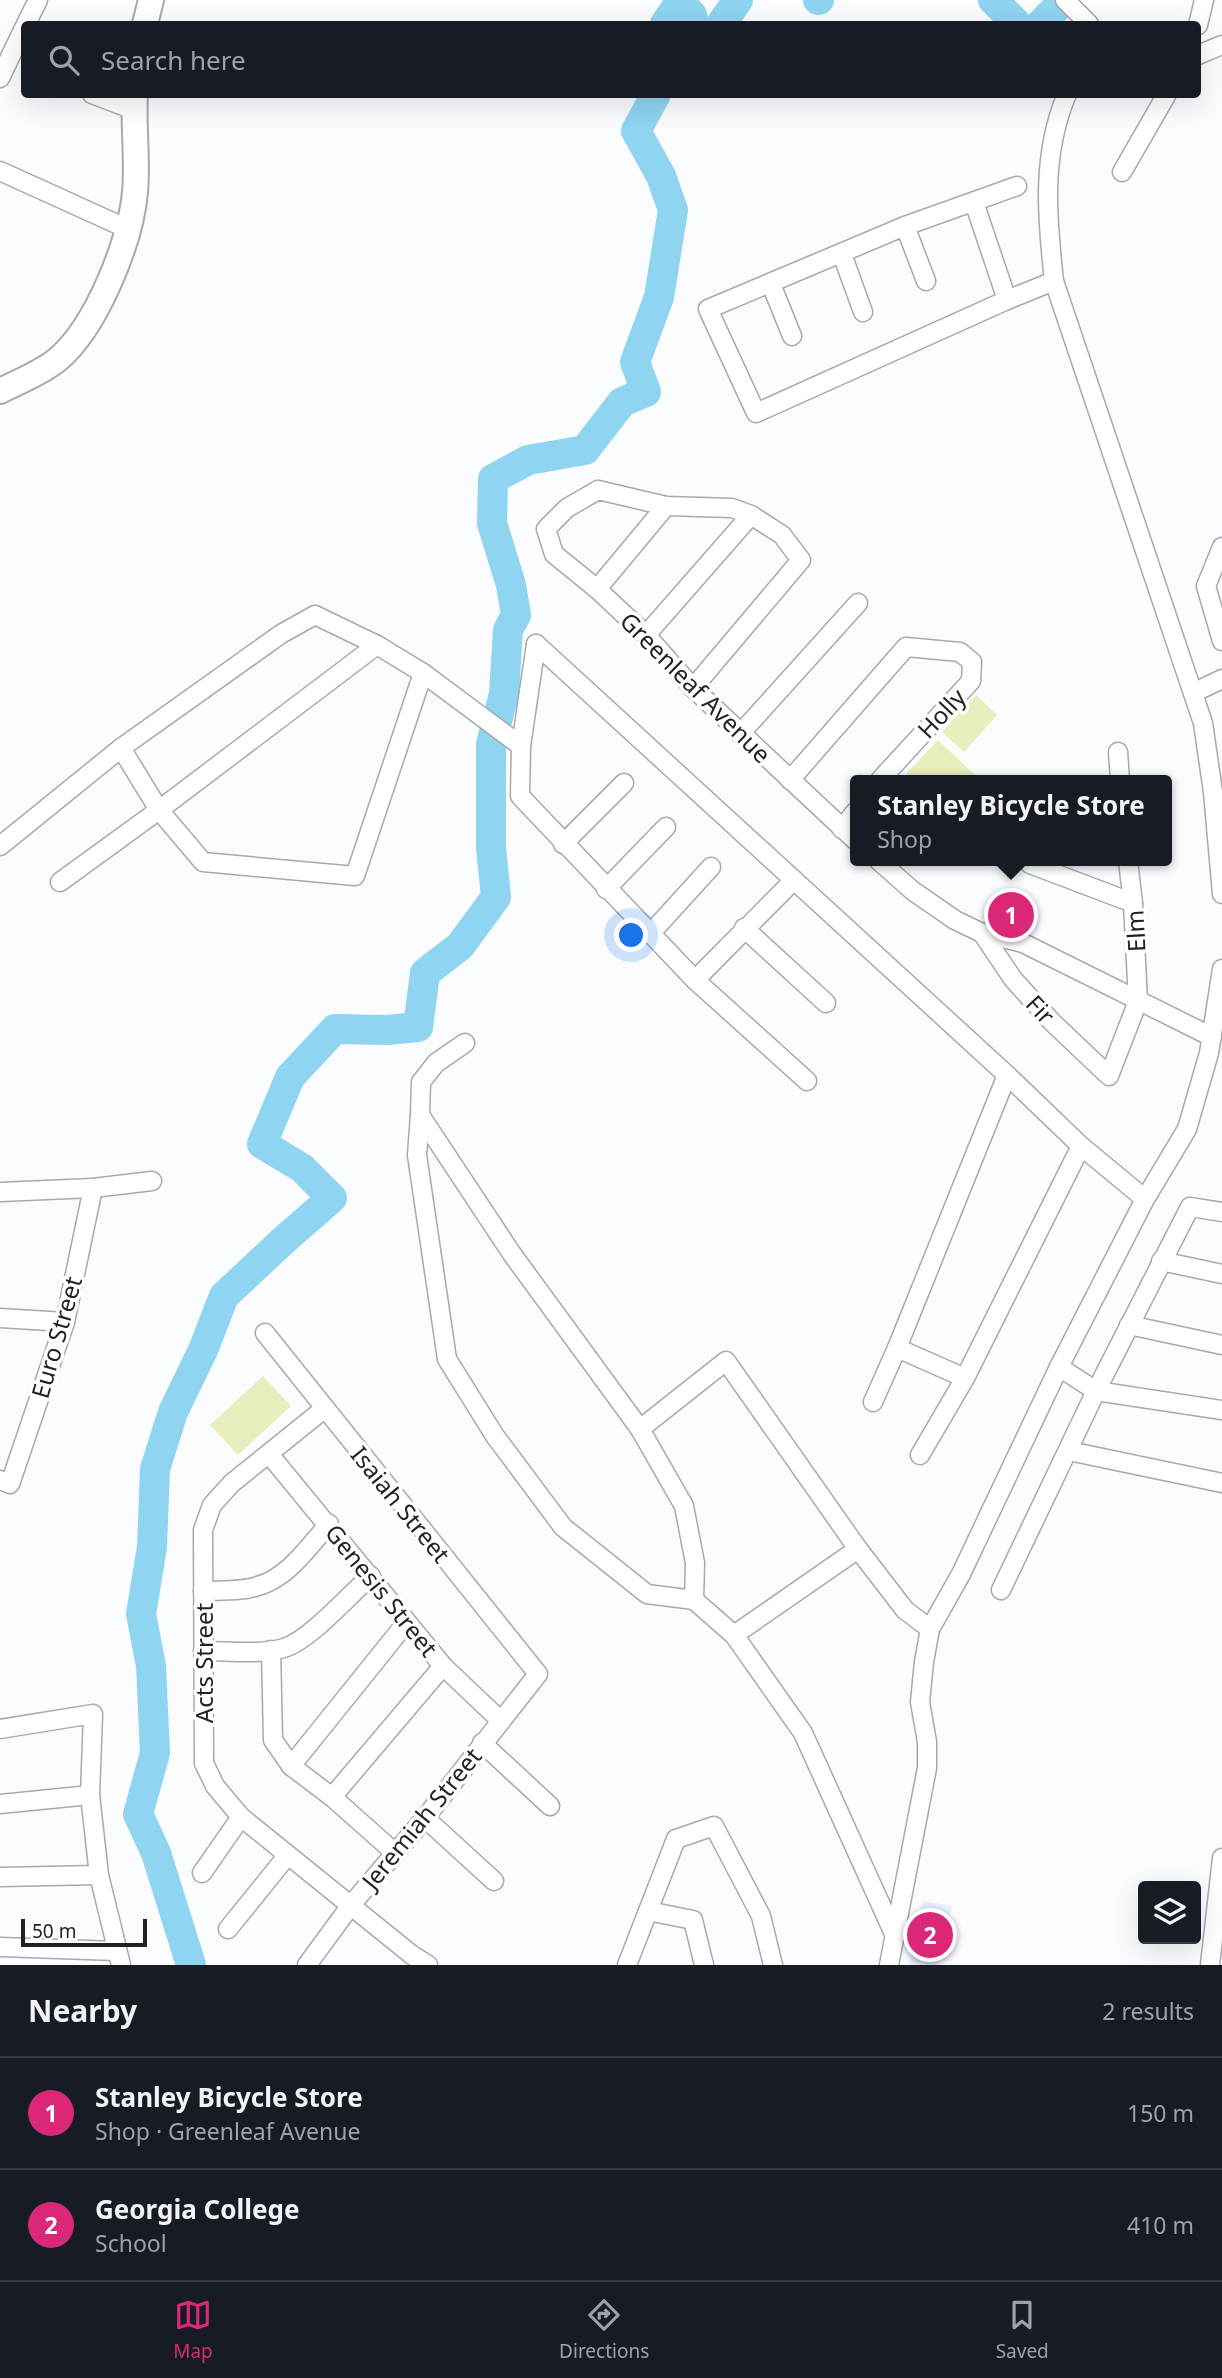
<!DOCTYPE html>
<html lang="en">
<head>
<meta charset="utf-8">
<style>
  :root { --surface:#171b24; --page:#20242c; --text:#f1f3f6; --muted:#9ea1a6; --line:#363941; --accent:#db2777 }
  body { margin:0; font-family:"Noto Sans",sans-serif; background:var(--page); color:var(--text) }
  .controls { position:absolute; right:21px; bottom:21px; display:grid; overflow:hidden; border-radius:7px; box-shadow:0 7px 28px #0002 }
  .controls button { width:63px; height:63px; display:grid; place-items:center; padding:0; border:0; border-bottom:2px solid var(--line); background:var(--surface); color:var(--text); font:35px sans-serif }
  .scale { position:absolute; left:21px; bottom:18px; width:126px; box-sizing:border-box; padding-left:7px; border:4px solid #212225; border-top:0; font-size:19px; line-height:24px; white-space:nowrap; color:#212225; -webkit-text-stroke:5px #fff; paint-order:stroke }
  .you { position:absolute; left:632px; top:936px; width:24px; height:24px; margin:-18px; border:5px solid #fff; border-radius:50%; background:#1a73e8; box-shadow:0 0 0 10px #1a73e833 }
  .badge { display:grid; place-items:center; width:46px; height:46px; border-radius:50%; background:var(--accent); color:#fff; font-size:23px; font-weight:700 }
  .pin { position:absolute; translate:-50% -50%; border:4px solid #fff; box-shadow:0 2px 7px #0006 }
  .popup { position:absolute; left:850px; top:775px; width:322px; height:91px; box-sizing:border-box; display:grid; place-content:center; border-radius:7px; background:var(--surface); filter:drop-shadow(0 2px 5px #0005); font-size:23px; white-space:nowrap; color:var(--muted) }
  .popup b { font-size:26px; color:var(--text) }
  .popup::after { content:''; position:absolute; left:50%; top:100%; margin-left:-14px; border:14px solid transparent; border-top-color:var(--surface) }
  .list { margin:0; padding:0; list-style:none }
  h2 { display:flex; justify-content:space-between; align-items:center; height:91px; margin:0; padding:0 28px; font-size:30px }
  h2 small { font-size:23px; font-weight:400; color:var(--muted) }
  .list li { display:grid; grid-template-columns:46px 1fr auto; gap:21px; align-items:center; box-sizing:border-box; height:112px; padding:0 28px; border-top:2px solid var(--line) }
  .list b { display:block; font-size:26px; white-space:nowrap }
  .list p { margin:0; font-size:23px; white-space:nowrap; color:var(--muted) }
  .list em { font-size:23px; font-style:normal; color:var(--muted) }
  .icon { flex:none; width:38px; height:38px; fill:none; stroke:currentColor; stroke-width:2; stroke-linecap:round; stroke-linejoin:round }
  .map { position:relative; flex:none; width:1222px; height:1965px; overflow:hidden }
  .search { position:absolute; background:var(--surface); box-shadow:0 7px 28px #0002; left:21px; right:21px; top:21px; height:77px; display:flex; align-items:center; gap:18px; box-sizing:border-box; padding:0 24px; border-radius:7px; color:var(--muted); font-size:26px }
  .sheet { height:315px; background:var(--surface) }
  nav { display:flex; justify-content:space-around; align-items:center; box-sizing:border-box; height:98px; border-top:2px solid var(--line); background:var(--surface); font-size:19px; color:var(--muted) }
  nav a { display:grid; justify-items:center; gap:4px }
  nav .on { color:var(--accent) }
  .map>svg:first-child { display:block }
  .built { fill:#e8effd }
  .green { fill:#e9eebc }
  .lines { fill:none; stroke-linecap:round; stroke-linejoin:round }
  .river { stroke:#8fd4f1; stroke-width:30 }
  .building { fill:url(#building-hatch) }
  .minor-casing { stroke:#a6a9b0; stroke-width:21 }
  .secondary-casing { stroke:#a6a9b0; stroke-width:28 }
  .minor { stroke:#fff; stroke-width:18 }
  .secondary { stroke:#fff; stroke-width:24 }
  .labels { text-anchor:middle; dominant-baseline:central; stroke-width:7; stroke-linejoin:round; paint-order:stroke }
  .street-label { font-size:24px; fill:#212225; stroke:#fff }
</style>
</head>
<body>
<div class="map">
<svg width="1222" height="1965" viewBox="0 0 1222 1965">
  <defs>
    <pattern id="building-hatch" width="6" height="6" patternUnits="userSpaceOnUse" patternTransform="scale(1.75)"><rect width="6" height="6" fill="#bcd4fe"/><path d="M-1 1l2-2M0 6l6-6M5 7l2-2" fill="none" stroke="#a1b6da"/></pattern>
  </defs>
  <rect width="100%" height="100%" fill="#fafcfe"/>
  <path class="built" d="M923,1901L952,1906L938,1965H908Z"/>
  <g class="green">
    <path d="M976,695L997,715L964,752L942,732Z"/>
    <path d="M938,740L980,780H913L906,774Z"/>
    <path d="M263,1376L291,1406L238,1455L210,1425Z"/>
  </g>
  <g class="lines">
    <g class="river">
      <path d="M818,0H819"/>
      <path d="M993,0L1017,24"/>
      <path d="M665,24L680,2L692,15L694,24"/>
      <path d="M721,24L738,0"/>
      <path d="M1041,24L1064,0"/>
      <path d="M191,1965L156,1853L138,1814L155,1753L151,1666L141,1614L152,1547L155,1469L173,1412L203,1350L224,1296L284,1240L332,1198L302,1168L262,1144L290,1077L335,1029L387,1030L418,1027L425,973L460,946L496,897L491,848V744L504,694L508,630L516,615L511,585L492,523L493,479L528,460L585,450L622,402L646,392L635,362L659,297L673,210L661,176L636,131L656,94"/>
    </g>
  </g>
  <path class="building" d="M1006,904L1023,910L1017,926L1000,920Z"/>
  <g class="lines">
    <defs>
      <g id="minor">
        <path d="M1065,0L1089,24"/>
        <path d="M26,24L38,0"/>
        <path d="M1198,25L1204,0"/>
        <path d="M1198,55L1222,45"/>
        <path d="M0,78L24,28"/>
        <path d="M92,94L134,110"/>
        <path d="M1067,94C1041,155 1047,218 1054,281L1203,723L1213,792L1222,894"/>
        <path d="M0,171L130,230"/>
        <path d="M1122,172L1167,94"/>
        <path d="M1017,186L905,226L708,309L756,413L1007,300L1054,281"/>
        <path d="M974,202L1007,300"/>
        <path d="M905,226L926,281"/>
        <path d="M842,254L863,312"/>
        <path d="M771,284L792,336"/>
        <path d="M1222,547L1206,586L1222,641"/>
        <path d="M597,589L666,506"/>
        <path d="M646,635L751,515"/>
        <path d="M536,644L1007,1075L1081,1146L1145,1199"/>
        <path d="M536,644L521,746L520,796L695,980L807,1081"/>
        <path d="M693,688L801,560L782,535L751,515L732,508L666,506L598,490L567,508L546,529L554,554L597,589L646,635L693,688L855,840"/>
        <path d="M1193,693L1222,679"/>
        <path d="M740,734L858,603"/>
        <path d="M121,748L159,810L203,862L355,876L423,673"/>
        <path d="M1118,752L1120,780"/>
        <path d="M790,780L906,647L960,652L972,662L971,681L880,780"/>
        <path d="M842,829L855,812"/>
        <path d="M563,844L624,783"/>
        <path d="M0,846L121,748L281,634L315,615L377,645L423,673L521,746"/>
        <path d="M879,861L913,891L955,920L982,933L1023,943L1212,1037"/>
        <path d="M1030,864L1133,903"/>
        <path d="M60,882L159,810L377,645"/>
        <path d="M606,889L666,827"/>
        <path d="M744,928L826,1003"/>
        <path d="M982,933L1013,979L1052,1022L1109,1076L1138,1001L1133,903L1128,861"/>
        <path d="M650,934L711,867"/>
        <path d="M695,980L794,880"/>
        <path d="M465,1043L436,1063L421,1082L420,1115L512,1254L640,1429"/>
        <path d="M420,1115L417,1155L447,1359L495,1436L563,1527L647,1594L694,1600L734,1635L803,1733L895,1936"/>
        <path d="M0,1192L93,1188L152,1181"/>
        <path d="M1161,1261L1222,1274"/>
        <path d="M0,1318L65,1322"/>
        <path d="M1129,1325L1222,1345"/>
        <path d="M265,1333L538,1674L425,1818L351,1905L307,1965"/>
        <path d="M897,1348L965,1378"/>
        <path d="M1059,1367L1096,1391L1222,1410"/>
        <path d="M873,1402L897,1348L1007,1075"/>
        <path d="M324,1409L232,1483L212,1505L203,1530L204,1763L215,1786L241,1817L412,1955L428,1965"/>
        <path d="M1069,1451L1222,1483"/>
        <path d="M269,1454L443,1666L501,1721"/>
        <path d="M920,1455L965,1378L1081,1146"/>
        <path d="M0,1480L10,1484L65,1322L93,1188"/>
        <path d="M1001,1590L1096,1391L1190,1207L1222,1212"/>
        <path d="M203,1591C221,1590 241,1592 258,1586C288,1578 309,1546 329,1524"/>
        <path d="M694,1600L695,1563L684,1506L640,1429L726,1361L858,1549"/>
        <path d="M734,1635L858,1549L905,1610L930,1629"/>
        <path d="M271,1650L273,1740L291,1766L332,1797L394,1852"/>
        <path d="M203,1651C229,1651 259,1655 284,1648C310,1640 349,1595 371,1576"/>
        <path d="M0,1729L93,1714L90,1795L99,1875L121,1965"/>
        <path d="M482,1743L550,1806"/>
        <path d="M291,1766L406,1623"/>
        <path d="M332,1797L443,1666"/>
        <path d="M0,1804L90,1795"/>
        <path d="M425,1818L494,1881"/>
        <path d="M202,1873L241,1817"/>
        <path d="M0,1877L99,1875"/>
        <path d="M648,1911L693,1920L704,1965"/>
        <path d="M228,1929L287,1856"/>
        <path d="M0,1947L117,1951"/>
        <path d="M627,1965L676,1839L714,1826L761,1916L773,1965"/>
        <path d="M889,1965L927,1768V1742L920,1702L924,1662L930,1629L961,1574L1059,1367L1145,1199L1187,1129L1209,1053L1222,969"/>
        <path d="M1210,1965L1222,1858"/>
      </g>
      <g id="secondary">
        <path d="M145,24L151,0"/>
        <path d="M0,391C18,382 41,373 57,360C96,328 131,241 135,192C138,160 133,127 135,94"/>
      </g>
    </defs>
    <use href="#minor" class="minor-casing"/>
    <use href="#secondary" class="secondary-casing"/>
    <use href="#minor" class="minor"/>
    <use href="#secondary" class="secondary"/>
  </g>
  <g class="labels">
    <g class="street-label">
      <text transform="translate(696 687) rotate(45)">Greenleaf Avenue</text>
      <text transform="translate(941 713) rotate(-47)">Holly</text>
      <text transform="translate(1135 931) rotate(-93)">Elm</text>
      <text transform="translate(1041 1009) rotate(47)">Fir</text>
      <text transform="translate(56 1337) rotate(-74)">Euro Street</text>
      <text transform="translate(401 1504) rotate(51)">Isaiah Street</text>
      <text transform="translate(382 1590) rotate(51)">Genesis Street</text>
      <text transform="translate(203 1663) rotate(-90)">Acts Street</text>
      <text transform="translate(421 1818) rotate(-51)">Jeremiah Street</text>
    </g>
  </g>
</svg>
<div class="controls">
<button><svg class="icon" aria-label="layers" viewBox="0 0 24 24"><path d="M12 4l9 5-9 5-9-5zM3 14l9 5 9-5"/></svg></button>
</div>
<div class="scale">50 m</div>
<div class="you"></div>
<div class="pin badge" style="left:1011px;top:915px">1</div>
<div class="popup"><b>Stanley Bicycle Store</b>Shop</div>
<div class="pin badge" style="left:930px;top:1935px">2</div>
<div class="search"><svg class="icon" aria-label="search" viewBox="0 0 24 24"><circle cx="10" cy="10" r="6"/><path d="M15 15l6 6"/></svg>Search here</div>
</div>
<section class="sheet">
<h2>Nearby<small>2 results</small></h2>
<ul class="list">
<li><span class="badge">1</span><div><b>Stanley Bicycle Store</b><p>Shop · Greenleaf Avenue</p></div><em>150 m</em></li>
<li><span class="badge">2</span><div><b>Georgia College</b><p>School</p></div><em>410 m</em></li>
</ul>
</section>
<nav>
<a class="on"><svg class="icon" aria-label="map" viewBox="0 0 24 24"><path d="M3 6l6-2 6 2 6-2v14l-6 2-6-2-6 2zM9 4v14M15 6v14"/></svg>Map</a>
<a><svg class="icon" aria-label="directions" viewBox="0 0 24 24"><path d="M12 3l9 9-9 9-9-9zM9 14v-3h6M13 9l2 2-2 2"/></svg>Directions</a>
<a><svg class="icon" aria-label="saved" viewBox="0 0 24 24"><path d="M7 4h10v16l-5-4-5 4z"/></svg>Saved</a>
</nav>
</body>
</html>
